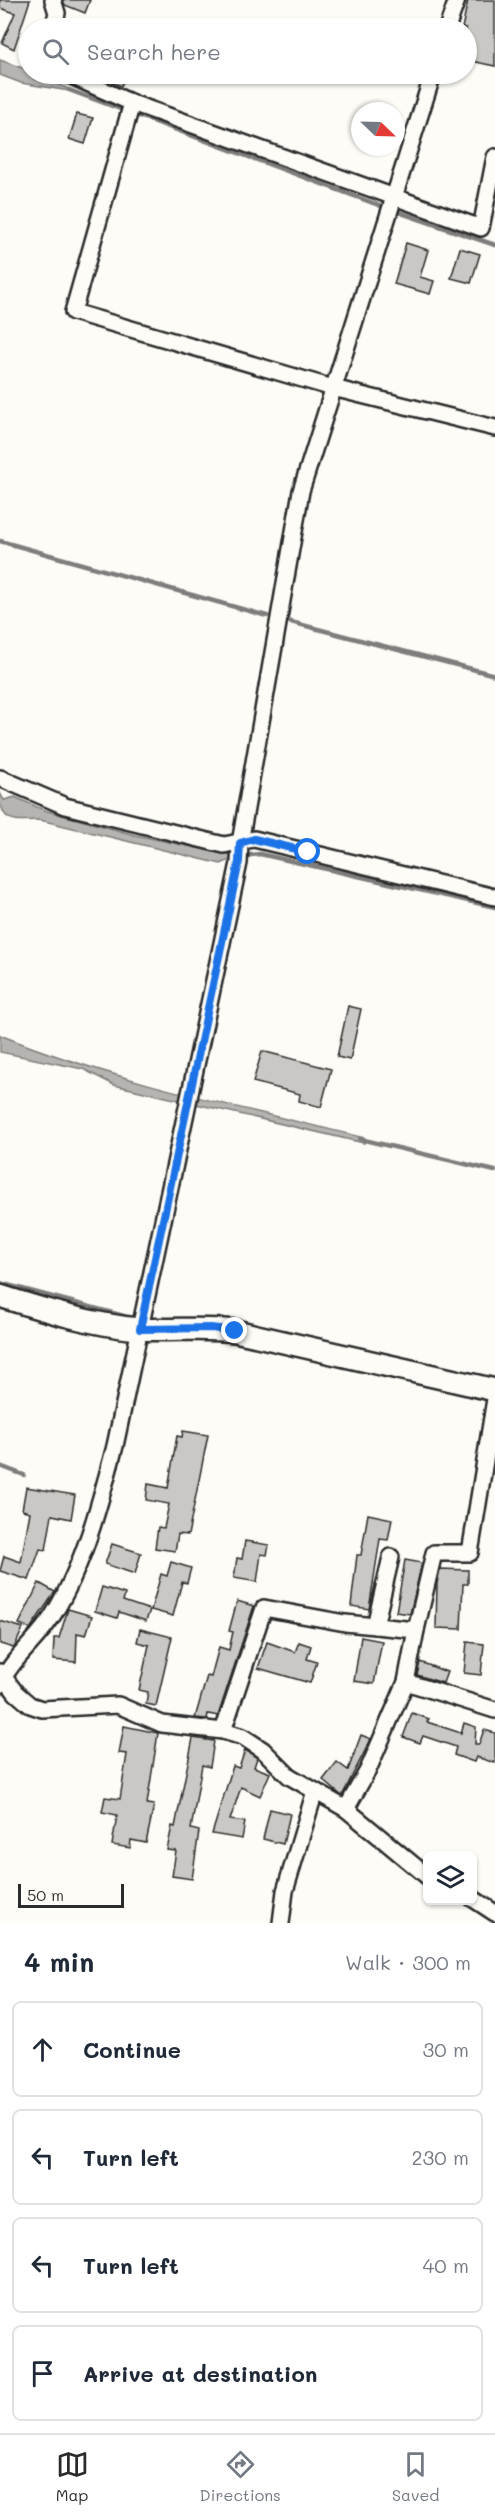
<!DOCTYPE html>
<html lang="en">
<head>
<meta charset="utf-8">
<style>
  :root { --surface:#fff; --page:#f6f6f7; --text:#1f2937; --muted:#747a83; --line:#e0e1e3; --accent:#2b2b2b }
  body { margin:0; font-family:Mali,sans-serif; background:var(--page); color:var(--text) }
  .controls { position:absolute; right:18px; bottom:18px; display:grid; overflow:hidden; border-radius:9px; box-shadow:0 2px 4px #0004 }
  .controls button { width:54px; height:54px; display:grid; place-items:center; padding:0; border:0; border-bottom:2px solid var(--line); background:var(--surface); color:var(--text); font:30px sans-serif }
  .compass { position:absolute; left:351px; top:102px; width:54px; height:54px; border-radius:50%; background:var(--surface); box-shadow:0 2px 4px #0004; rotate:113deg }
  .scale { position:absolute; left:18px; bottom:15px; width:106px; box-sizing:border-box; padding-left:6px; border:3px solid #2b2b2b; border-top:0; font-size:16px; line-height:21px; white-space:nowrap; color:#2b2b2b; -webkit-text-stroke:4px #fdfcf7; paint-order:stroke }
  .stop { position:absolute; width:18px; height:18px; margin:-14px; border:4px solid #1a73e8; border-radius:50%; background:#fff }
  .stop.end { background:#1a73e8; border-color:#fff; box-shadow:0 2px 6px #0008 }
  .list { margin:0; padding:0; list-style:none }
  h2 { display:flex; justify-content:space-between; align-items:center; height:78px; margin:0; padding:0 24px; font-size:26px }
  h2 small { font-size:20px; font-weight:400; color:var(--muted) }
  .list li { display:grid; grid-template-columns:39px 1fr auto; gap:18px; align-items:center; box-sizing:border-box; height:96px; margin:0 12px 12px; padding:0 12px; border:2px solid var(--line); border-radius:9px }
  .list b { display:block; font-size:22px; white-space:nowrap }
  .list em { font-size:20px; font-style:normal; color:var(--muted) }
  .icon { flex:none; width:33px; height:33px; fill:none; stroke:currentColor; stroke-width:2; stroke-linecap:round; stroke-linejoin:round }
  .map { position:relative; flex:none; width:495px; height:1923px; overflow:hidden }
  .search { position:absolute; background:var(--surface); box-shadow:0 2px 4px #0004; left:18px; right:18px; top:18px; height:66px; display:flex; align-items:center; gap:15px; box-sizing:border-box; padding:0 21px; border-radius:33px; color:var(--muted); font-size:22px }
  .sheet { height:510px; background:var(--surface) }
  nav { display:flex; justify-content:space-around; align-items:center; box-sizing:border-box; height:84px; border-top:2px solid var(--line); background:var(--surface); font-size:16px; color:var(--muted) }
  nav a { display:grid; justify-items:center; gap:3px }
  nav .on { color:var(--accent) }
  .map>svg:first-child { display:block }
  .water { fill:#b5b4b1; stroke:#7e7d7b; stroke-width:1.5 }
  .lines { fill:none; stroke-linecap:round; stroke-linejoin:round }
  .stream { stroke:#7e7d7b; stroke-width:4.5 }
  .building { fill:#c9c8c4; stroke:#2b2b2b; stroke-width:1.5 }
  .street-casing { stroke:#2b2b2b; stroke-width:20 }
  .secondary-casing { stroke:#2b2b2b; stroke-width:26 }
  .street { stroke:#fdfcf7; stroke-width:15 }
  .secondary { stroke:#fdfcf7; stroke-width:21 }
  .route { stroke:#1a73e8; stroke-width:8 }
</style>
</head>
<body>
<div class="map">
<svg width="495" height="1923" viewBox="0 0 495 1923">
  <rect width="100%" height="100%" fill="#fdfcf7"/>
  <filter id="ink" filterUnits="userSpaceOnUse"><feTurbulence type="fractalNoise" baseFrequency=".0167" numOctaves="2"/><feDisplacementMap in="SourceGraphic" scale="12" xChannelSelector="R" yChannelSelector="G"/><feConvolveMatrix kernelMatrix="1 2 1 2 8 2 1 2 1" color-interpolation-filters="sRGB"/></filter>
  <g filter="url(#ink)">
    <g class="water">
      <path d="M0,60L28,70V74H36L75,92L21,83L0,75Z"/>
      <path d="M0,793L4,800L15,797L44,810L135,835L231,855L232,859L221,864L40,820C14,821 0,824 0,793Z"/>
      <path d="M0,1035C117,1082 243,1108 365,1138L364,1143L114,1085L83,1069L0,1052Z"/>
    </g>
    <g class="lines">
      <g class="stream">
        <path d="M69,90L381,206L495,245"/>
        <path d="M0,541L267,616"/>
        <path d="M287,621L495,675"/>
        <path d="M243,856L260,854L495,907"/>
        <path d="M360,1139L495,1171"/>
        <path d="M0,1283L124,1316"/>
        <path d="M0,1466L24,1475"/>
      </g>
    </g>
    <g class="building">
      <path d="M0,0H30L14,49L2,43L15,13L0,8Z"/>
      <path d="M63,0H90L85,13L65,5Z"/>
      <path d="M468,0H495V66L466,60V28H462Z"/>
      <path d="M93,74H127L121,86Z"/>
      <path d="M77,114L93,118L85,144L69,139Z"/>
      <path d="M406,243L428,250L420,277L434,281L430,294L394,284Z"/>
      <path d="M460,248L480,254L471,283L451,278Z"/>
      <path d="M348,1006L361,1009L350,1060L337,1057Z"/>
      <path d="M262,1051L331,1069L321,1107L299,1101L300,1094L253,1082Z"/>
      <path d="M183,1431L208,1435L188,1535L178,1534L175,1551L155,1548L158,1527L164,1528L169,1504L146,1500L148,1484L168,1488L177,1436L182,1437Z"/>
      <path d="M26,1487L75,1495L71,1519L52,1515L46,1550L40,1549L29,1580L0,1571L4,1556L21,1562L30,1512L22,1510Z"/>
      <path d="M368,1514L392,1519L388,1540L380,1539L369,1609L351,1606L357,1555H361Z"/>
      <path d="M245,1541L269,1545L267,1555L261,1554L257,1582L234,1578L237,1558L242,1559Z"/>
      <path d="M112,1544L141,1553L135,1574L105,1564Z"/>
      <path d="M405,1560L422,1563L410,1614L396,1612Z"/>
      <path d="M171,1562L191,1568L187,1583L182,1582L173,1616L151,1610L161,1574L167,1576Z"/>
      <path d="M440,1569L468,1570V1584H463L461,1629L436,1628L437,1583Z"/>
      <path d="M39,1583L55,1592L30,1629L19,1624Z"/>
      <path d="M102,1587L125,1594L123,1601L150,1610L146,1621L119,1612L117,1618L95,1611Z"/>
      <path d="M237,1601L254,1606L218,1716L208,1714L207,1719L195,1718L207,1676L211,1677L219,1647L229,1650L233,1632L229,1631Z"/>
      <path d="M68,1609L92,1616L86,1635L77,1633L76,1662L53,1660L54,1638H59Z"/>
      <path d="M0,1621L23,1628L14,1648L0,1644Z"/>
      <path d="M140,1629L172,1637L156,1706L146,1704L148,1692L139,1690L149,1645L137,1642Z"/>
      <path d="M361,1637L382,1641L374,1684L354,1681Z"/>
      <path d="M267,1642L295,1652L299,1642L311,1646L307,1659L317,1662L310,1683L258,1668Z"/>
      <path d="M467,1642L484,1644L481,1675L464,1673Z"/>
      <path d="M420,1662L447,1672L443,1683L417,1675Z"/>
      <path d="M412,1713L429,1719L427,1722L461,1733L464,1723L476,1727L475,1744H479L484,1730L495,1733V1763L476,1757L474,1762L454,1755L456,1747L423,1736L420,1743L403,1737Z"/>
      <path d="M124,1726L158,1733L147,1804L154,1805L146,1843L131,1840L130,1848L112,1845L117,1815L102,1812L105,1797L120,1799L127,1754L119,1753Z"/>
      <path d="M361,1735L371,1739L342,1796L323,1780L337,1762L348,1770Z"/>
      <path d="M193,1738L214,1741L210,1767L202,1765L191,1829L199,1831L192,1879L172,1876L176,1851L167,1850L172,1826L175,1827Z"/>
      <path d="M245,1750L257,1758L254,1767L270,1773L260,1796L241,1787L230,1820L245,1822L242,1839L212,1834L233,1766L239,1768Z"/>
      <path d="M270,1809L290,1814L283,1844L263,1839Z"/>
    </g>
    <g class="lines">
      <defs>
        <g id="street">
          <path d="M53,28L57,13L53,0"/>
          <path d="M447,28L457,0"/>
          <path d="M67,74L132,103L481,228L495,157"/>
          <path d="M132,103L73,312L333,388L495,428"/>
          <path d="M0,778L65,806L224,845L254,839L495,897"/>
          <path d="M375,1626L391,1557"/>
          <path d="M0,1672L16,1693L30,1705L42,1709L118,1705L162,1724L223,1731L243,1737L263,1750L289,1776L315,1791"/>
          <path d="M406,1682L495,1710"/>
          <path d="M0,1685C11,1659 38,1640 53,1615C84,1565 100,1503 115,1446L239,863L240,843L301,491L433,74"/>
          <path d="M223,1731L264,1608L345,1623L416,1630L434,1553H470L495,1399"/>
          <path d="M346,1809L368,1770L406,1682L416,1630"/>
          <path d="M472,1898L495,1913"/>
          <path d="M281,1923L285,1891L315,1791L346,1809L428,1877"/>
        </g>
        <path id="secondary" d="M0,1296C44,1310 93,1325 139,1329C171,1331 203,1327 235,1331L495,1390"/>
      </defs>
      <use href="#street" class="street-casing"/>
      <use href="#secondary" class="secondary-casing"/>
      <use href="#street" class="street"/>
      <use href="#secondary" class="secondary"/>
    </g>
  </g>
  <g class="lines" filter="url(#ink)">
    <path class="route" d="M235,1331L211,1328L140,1329L239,862L240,843L254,839L308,852"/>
  </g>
</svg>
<div class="controls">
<button><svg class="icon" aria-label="layers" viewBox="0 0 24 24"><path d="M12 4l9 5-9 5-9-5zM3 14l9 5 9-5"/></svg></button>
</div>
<svg class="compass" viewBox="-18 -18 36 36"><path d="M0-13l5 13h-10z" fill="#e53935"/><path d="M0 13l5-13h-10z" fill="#747a83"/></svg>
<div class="scale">50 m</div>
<div class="stop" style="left:308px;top:852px"></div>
<div class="stop end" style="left:235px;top:1331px"></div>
<div class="search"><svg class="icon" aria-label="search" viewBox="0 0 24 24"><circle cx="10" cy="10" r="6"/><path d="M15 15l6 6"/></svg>Search here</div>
</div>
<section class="sheet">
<h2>4 min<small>Walk · 300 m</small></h2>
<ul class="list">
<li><svg class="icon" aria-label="ahead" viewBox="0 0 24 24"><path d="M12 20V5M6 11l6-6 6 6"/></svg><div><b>Continue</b></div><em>30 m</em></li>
<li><svg class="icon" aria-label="left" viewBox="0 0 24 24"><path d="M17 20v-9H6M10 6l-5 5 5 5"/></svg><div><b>Turn left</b></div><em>230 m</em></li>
<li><svg class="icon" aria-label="left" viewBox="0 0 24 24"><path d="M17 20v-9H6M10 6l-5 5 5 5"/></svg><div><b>Turn left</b></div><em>40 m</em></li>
<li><svg class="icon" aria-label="arrive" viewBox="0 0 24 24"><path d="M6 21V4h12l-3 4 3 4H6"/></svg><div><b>Arrive at destination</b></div></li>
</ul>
</section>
<nav>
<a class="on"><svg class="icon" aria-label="map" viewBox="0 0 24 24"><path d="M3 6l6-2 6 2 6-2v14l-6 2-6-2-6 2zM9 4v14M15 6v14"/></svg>Map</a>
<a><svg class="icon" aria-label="directions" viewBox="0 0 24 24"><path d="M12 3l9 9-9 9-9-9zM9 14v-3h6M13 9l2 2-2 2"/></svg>Directions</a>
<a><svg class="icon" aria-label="saved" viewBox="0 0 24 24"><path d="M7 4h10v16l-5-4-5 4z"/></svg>Saved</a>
</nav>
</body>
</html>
